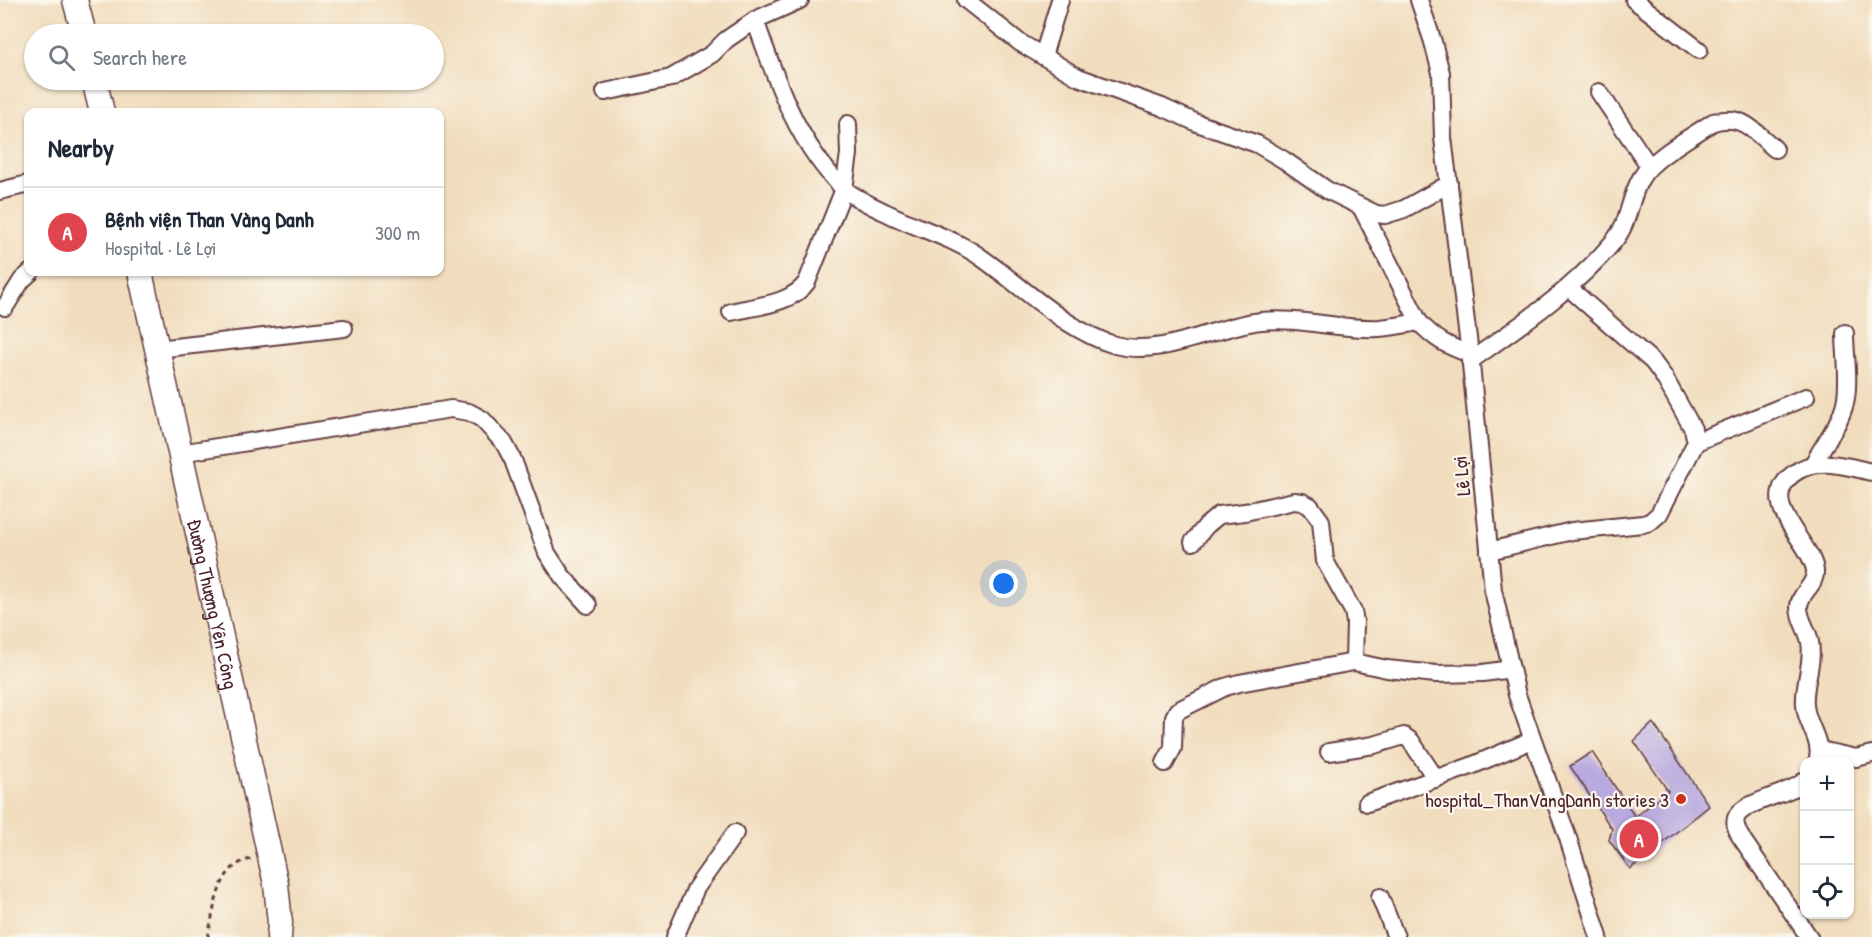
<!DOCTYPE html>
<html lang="en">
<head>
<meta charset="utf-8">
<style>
  :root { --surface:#fff; --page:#f6f6f7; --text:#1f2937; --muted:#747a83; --line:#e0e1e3; --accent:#db2777 }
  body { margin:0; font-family:"Patrick Hand",sans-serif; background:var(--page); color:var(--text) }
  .controls { position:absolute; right:18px; bottom:18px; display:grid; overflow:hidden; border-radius:12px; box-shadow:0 2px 4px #0004 }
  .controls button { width:54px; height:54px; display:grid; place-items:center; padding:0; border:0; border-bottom:2px solid var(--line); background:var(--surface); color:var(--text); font:30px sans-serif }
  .you { position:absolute; left:1004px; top:584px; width:21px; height:21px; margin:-15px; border:4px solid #fff; border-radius:50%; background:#1a73e8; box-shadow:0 0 0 9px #1a73e833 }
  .badge { display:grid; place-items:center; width:39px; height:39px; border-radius:50%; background:var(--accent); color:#fff; font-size:20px; font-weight:700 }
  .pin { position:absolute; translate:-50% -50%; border:3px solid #fff; box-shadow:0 2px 6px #0006 }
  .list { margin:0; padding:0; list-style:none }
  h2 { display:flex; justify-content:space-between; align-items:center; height:78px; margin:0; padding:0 24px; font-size:26px }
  h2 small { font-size:20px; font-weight:400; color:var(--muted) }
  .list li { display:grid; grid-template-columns:39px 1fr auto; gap:18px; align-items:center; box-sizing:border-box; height:90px; padding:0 24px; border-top:2px solid var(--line) }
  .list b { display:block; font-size:22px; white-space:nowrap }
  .list p { margin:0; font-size:20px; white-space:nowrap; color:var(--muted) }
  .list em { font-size:20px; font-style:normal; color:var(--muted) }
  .icon { flex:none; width:33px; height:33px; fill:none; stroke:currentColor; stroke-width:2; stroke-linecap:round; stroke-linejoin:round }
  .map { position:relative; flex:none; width:1872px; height:937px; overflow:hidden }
  .search { position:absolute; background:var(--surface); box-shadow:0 2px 4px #0004; left:24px; top:24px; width:420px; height:66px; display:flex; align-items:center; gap:15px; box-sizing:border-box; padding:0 21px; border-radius:33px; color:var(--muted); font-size:22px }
  .panel { position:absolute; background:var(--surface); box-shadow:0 2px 4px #0004; left:24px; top:108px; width:420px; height:168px; border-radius:12px }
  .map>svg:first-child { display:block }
  .building { fill:#b8aade }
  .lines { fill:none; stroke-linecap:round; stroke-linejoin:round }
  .minor-casing { stroke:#633c41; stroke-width:20 }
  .secondary-casing { stroke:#633c41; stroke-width:27 }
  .path { stroke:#633c41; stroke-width:3; stroke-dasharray:4.5 4.5; stroke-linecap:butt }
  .minor { stroke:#fff; stroke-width:16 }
  .secondary { stroke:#fff; stroke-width:24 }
  .poi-dot { fill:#c8321e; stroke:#fbf7ec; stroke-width:2 }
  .labels { text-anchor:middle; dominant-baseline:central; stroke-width:4.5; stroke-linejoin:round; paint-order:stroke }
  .street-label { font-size:20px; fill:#4a1f2b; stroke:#fbf7ec }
  .poi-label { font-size:20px; fill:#4a1f2b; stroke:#fbf7ec; text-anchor:end }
</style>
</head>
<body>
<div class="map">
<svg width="1872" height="937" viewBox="0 0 1872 937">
  <rect width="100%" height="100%" fill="#fbf7ec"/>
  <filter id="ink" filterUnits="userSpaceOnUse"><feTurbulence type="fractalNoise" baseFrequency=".0167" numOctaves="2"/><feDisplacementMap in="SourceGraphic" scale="12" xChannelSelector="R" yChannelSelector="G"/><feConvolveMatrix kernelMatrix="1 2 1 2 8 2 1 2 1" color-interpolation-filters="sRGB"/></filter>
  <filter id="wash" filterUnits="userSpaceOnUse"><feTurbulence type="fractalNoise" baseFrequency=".008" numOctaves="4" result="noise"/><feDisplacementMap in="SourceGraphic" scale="24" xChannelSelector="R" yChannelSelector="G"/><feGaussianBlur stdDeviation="1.35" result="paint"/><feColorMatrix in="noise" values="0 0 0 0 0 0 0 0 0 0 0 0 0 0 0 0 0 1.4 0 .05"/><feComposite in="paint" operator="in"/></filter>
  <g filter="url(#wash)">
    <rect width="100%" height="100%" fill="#f1ddbd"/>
    <g id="blocks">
      <path class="building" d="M1653,723L1709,806L1630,869L1609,840L1612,829L1570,766L1592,752L1635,817L1668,791L1634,741Z"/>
    </g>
  </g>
  <g filter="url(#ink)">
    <use href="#blocks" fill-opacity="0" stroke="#633c41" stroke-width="1.5"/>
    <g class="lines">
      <defs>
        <g id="minor">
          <path d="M966,0L1019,42L1078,77L1162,107L1197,123L1257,144L1284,160L1327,190L1376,214L1385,215L1404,209L1449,184"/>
          <path d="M1419,0L1433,42L1441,73L1443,138L1470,354L1493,590L1517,695L1568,838L1599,937"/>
          <path d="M1634,0L1699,50"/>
          <path d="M755,20C776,79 796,142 842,187C852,197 876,208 889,214C919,229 951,237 979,256C1021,285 1066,331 1115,345C1164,358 1214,326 1261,321C1300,317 1340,330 1379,328C1392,327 1406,324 1419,322"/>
          <path d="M1043,56L1060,0"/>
          <path d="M605,92L671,78L712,54L726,40L755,20L800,0"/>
          <path d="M1599,92L1649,166"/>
          <path d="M0,191L28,184"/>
          <path d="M1362,209L1419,322C1434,339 1449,347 1470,354"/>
          <path d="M5,307L22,280L31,272"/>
          <path d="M731,312C756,306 792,304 807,282L844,189L849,154L848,124"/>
          <path d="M157,349L344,328"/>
          <path d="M1470,361C1522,324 1573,290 1614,241C1630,222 1629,198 1641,178C1652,158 1693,136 1713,122C1742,113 1754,131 1775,149"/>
          <path d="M1696,442L1806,397"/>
          <path d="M180,453L451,409L469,412L482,419L504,443L513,460L547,553L562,576L588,605"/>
          <path d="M1813,464C1823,445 1840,424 1845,403C1850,381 1845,355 1845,333"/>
          <path d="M1193,542L1206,526L1219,515L1245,512L1294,501L1302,502L1310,506L1321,521L1325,561L1353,611L1355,622L1354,662"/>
          <path d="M1489,551L1572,531L1643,524L1650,522L1659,514L1696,442L1693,429L1664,377L1653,362L1569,288"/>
          <path d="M1820,750L1856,758L1872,754"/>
          <path d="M1329,752L1374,745L1404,736L1411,741L1436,779"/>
          <path d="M1817,762C1824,741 1806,725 1805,705C1803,684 1814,664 1810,642C1808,630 1799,620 1799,607C1799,593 1816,586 1815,571C1813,543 1755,503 1793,474C1817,456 1845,466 1872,472"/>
          <path d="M1165,763L1173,748L1174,717L1177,711L1225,687L1239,683L1354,662L1387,669L1436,674L1483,673L1511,669"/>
          <path d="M1804,781C1790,795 1742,801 1736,818C1734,825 1737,830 1740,836L1809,937"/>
          <path d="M1367,803L1471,766L1532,740"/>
          <path d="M1380,897L1396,937"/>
          <path d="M675,937L696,888L735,833"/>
        </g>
        <g id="secondary">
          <path d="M75,0L84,34"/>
          <path d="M94,80L102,112"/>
          <path id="s1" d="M140,272L276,884L280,923L279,937"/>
        </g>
      </defs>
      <use href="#minor" class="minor-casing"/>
      <use href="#secondary" class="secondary-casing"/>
      <path class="path" d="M208,937C214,910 218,862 253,859"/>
      <use href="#minor" class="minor"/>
      <use href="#secondary" class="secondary"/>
    </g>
  </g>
  <circle class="poi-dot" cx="1681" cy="799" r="6"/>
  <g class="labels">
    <g class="street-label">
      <text transform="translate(1461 476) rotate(-96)">Lê Lợi</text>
      <text stroke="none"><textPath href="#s1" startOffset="340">Đường Thượng Yên Công</textPath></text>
    </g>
    <g class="poi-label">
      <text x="1669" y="799">hospital_ThanVangDanh stories 3</text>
    </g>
  </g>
</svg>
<div class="controls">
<button>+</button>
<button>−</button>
<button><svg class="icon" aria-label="locate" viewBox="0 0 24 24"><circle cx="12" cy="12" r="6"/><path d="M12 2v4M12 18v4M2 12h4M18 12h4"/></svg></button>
</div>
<div class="you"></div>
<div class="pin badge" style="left:1639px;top:839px;background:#e0444e">A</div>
<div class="search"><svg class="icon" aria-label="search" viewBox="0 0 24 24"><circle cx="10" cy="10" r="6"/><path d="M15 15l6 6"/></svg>Search here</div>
<section class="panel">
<h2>Nearby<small></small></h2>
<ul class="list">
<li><span class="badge" style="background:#e0444e">A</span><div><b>Bệnh viện Than Vàng Danh</b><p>Hospital · Lê Lợi</p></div><em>300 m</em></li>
</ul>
</section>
</div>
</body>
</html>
